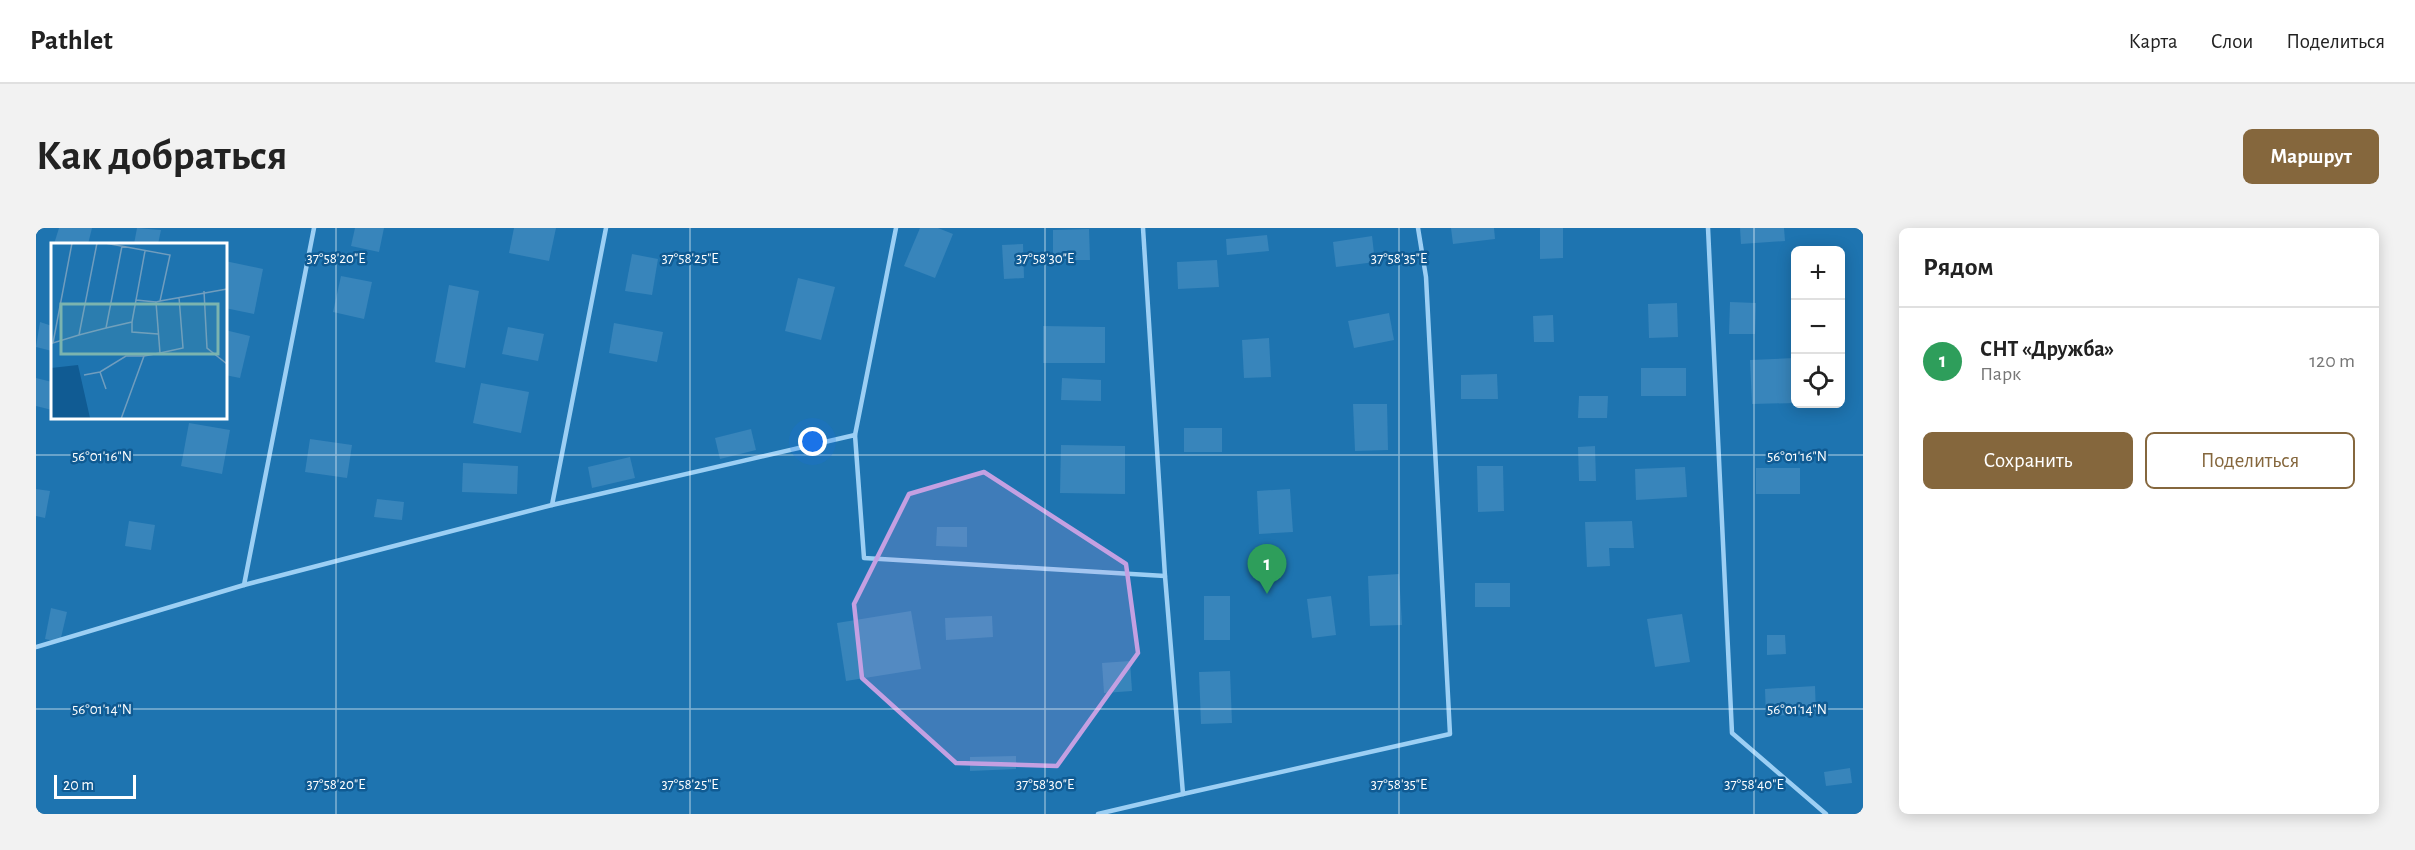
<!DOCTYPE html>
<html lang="ru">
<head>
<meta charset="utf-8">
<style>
  :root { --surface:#fff; --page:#f2f2f2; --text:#222; --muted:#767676; --line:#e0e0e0; --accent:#85673d }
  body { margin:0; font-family:"Alegreya Sans",sans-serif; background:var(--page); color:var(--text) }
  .controls { position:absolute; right:18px; top:18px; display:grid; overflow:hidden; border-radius:9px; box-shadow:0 3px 15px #0003 }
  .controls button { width:54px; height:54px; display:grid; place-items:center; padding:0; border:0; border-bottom:2px solid var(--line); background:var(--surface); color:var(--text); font:30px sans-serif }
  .scale { position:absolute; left:18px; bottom:15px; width:82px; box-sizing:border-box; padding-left:6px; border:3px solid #fff; border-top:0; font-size:16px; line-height:21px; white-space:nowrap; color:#fff; -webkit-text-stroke:4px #105b93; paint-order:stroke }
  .you { position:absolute; left:777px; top:214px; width:21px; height:21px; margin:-15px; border:4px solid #fff; border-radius:50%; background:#1a73e8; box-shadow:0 0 0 9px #1a73e833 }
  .badge { display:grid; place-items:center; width:39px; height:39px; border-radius:50%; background:var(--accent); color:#fff; font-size:20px; font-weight:700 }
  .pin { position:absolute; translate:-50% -50px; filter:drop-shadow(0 2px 3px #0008) }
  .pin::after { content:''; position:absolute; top:32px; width:21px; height:18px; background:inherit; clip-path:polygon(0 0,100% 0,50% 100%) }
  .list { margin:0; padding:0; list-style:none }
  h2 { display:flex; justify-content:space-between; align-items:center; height:78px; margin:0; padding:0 24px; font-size:26px }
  h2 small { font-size:20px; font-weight:400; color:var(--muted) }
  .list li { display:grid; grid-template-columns:39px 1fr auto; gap:18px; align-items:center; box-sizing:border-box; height:108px; padding:0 24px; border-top:2px solid var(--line) }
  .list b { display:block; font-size:22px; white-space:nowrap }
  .list p { margin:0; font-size:20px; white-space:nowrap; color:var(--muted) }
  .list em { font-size:20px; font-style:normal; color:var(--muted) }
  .actions { display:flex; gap:12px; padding:18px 24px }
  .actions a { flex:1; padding:14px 0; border:2px solid var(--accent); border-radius:9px; text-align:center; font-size:21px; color:var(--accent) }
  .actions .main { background:var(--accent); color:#fff }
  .icon { flex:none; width:33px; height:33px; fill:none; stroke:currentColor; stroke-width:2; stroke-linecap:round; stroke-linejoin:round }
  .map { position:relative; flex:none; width:1827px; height:586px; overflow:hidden; border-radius:9px }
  header { display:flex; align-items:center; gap:36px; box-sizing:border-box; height:84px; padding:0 30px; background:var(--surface); border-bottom:2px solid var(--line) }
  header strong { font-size:28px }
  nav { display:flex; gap:33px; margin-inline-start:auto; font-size:21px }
  .intro { display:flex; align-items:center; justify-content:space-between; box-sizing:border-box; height:144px; padding:0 36px }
  h1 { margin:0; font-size:42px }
  .button { padding:15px 27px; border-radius:9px; background:var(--accent); color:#fff; font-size:21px; font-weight:700 }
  main { display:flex; gap:36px; padding:0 36px }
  aside { flex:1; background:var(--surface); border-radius:9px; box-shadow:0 3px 15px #0003 }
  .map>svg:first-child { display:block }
  .green { fill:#1e74b0; fill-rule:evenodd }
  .building { fill:#3885bb }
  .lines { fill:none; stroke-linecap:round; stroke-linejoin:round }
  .service { stroke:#9ccff4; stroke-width:4.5 }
  .marked { fill:#c4a0e2; fill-opacity:0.2; stroke:#c4a0e2; stroke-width:4.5; stroke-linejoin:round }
  .ticks { fill:none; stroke:#fff; stroke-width:1.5; stroke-opacity:0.45 }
  .inset-road { fill:none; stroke:#709dbe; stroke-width:1.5 }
  .view { fill:#7bb4af; fill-opacity:0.15; stroke:#7bb4af; stroke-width:3 }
  .inset-edge { fill:none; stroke:#fff; stroke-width:3 }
  .ticks-label { font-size:15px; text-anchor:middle; fill:#fff; stroke:#105b93; stroke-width:5; stroke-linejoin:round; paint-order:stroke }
</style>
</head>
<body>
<header>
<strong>Pathlet</strong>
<nav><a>Карта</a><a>Слои</a><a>Поделиться</a></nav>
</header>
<div class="intro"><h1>Как добраться</h1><a class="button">Маршрут</a></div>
<main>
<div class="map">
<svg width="1827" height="586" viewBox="0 0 1827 586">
  <rect width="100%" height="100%" fill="#105b93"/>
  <path class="green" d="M0,0H1827V586H0ZM16,16H189V189H16ZM1760,22H1804V176H1760Z"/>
  <g class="building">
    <path d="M23,0H56L52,16H18Z"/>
    <path d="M101,0L125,2L122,16H98Z"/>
    <path d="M319,0H348L343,24L315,18Z"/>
    <path d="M478,0H520L513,33L473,25Z"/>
    <path d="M884,0H902L917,6L899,50L868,38Z"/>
    <path d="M1415,0H1458L1459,11L1417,16Z"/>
    <path d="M1504,0H1527V30L1504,31Z"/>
    <path d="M1704,0H1748L1749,13L1705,16Z"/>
    <path d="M1053,1L1054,32H1017V2Z"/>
    <path d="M1231,7L1233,23L1191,27L1190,11Z"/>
    <path d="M1336,8L1339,34L1300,39L1297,14Z"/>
    <path d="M987,16L988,50L968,51L966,17Z"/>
    <path d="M596,26L622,31L616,67L589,63Z"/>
    <path d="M1181,32L1183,59L1142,61L1141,34Z"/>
    <path d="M189,33L227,41L218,86L189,80Z"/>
    <path d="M305,48L336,54L328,91L297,84Z"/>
    <path d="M762,50L799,59L785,112L749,103Z"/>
    <path d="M413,57L443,63L429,140L399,134Z"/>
    <path d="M1694,74L1720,75L1719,106H1693Z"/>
    <path d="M1641,75L1642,109L1613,110L1612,76Z"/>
    <path d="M1353,85L1358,112L1318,120L1312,93Z"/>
    <path d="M1517,87L1518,114H1498L1497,88Z"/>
    <path d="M4,94L16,98V123L0,119Z"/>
    <path d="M578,95L627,104L621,134L573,125Z"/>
    <path d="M1007,98L1069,99V135H1007Z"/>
    <path d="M472,99L508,106L502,133L466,126Z"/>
    <path d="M189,102L214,108L204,150L189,147Z"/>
    <path d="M1233,110L1235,149L1208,150L1206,112Z"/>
    <path d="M1758,130L1760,175L1716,176L1714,132Z"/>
    <rect x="1605" y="140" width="45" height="28"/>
    <path d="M1461,146L1462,171H1425V147Z"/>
    <path d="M0,150L16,154V182L0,178Z"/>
    <path d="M1026,150L1065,152V173L1025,172Z"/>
    <path d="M445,155L493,164L485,205L437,195Z"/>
    <path d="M1543,168H1572L1571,190H1542Z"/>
    <path d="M1317,176H1351L1352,222L1319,223Z"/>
    <path d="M153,195L194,202L186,246L145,238Z"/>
    <rect x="1148" y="200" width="38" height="24"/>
    <path d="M715,201L720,222L684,231L679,210Z"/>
    <path d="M274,211L316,217L311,250L269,244Z"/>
    <path d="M1025,217L1089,218V266L1024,265Z"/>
    <path d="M1559,218L1560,253H1543L1542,219Z"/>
    <path d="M594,229L599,250L556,260L552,239Z"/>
    <path d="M427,235L482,238L481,266L426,264Z"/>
    <path d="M1441,238H1467L1468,283L1442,284Z"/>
    <path d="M1649,239L1651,269L1600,272L1599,241Z"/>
    <rect x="1720" y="240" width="44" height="26"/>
    <path d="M0,261L14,263L9,290L0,288Z"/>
    <path d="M1254,261L1257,304L1223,306L1221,263Z"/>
    <path d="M341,271L368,274L366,292L338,289Z"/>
    <path d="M93,293L119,297L115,322L89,318Z"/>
    <path d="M1596,293L1598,320H1573L1574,338L1551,339L1549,294Z"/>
    <path d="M901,299H931V319L900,318Z"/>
    <path d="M1363,346L1366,397L1334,398L1332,348Z"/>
    <rect x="1439" y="355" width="35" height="24"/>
    <rect x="1168" y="368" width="26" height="44"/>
    <path d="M1295,368L1300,407L1276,410L1271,371Z"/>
    <path d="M15,380L31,384L24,414L9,411Z"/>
    <path d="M875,383L885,441L810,453L801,395Z"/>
    <path d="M1646,386L1654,434L1619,439L1611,391Z"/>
    <path d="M956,388L957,409L910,412L909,390Z"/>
    <path d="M1731,407H1749L1750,426L1731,427Z"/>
    <path d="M1094,433L1096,463L1068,465L1066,435Z"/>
    <path d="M1194,443L1196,495L1165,496L1163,444Z"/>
    <path d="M1779,458L1780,486L1730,488L1729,461Z"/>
    <path d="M980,528V541L934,543V529Z"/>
    <path d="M1814,540L1816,555L1790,558L1788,544Z"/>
  </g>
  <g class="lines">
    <g class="service">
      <path d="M278,0L208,357L516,277"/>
      <path d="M570,0L516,277L819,207L828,330L1129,348"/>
      <path d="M1107,0L1129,348L1147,566L1414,506L1390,49L1382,0"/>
      <path d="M1672,0L1696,505L1790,586"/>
      <path d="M819,207L860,0"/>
      <path d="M0,419L208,357"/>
      <path d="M1062,586L1147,566"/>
    </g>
  </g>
  <path class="marked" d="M948,244L1090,336L1102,425L1021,538L920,535L826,450L818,376L873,266Z"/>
  <path class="ticks" d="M300,0V586M654,0V586M1009,0V586M1363,0V586M1718,0V586M0,227H1827M0,481H1827"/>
  <g transform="translate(15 15)">
    <rect width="176" height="176" fill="#105b93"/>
    <path d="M0,0H175V175H39L27,122L0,125Z" fill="#1e74b0"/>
    <path class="inset-road" d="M21,0L2,100L28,92M46,0L28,92L55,85M54,0L119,12L109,58L176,46M71,3L55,85L81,79V89L107,91M94,8L85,57L105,59M153,48L156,105L176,121M109,58L105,59L109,110L132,105L128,54M81,79L85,57M49,129L55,146M33,132L49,129L75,113H93M70,176L93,113L109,110"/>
    <path class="view" d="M10,61H167V111H10Z"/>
    <rect width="176" height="176" class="inset-edge"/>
  </g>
  <g class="ticks-label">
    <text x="300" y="35">37°58'20"E</text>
    <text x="654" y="35">37°58'25"E</text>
    <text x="1009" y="35">37°58'30"E</text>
    <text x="1363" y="35">37°58'35"E</text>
    <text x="66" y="233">56°01'16"N</text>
    <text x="1761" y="233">56°01'16"N</text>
    <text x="66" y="486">56°01'14"N</text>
    <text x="1761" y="486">56°01'14"N</text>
    <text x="300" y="561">37°58'20"E</text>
    <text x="654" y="561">37°58'25"E</text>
    <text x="1009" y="561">37°58'30"E</text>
    <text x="1363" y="561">37°58'35"E</text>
    <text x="1718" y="561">37°58'40"E</text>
  </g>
</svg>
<div class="controls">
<button>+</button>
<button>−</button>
<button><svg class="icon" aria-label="locate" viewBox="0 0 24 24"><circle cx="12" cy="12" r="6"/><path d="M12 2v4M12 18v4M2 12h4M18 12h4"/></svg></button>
</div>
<div class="scale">20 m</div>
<div class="you"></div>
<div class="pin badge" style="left:1231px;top:366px;background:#2e9e5b">1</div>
</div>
<aside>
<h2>Рядом<small></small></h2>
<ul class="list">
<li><span class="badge" style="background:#2e9e5b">1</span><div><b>СНТ «Дружба»</b><p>Парк</p></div><em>120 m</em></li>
</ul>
<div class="actions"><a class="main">Сохранить</a><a>Поделиться</a></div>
</aside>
</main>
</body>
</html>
